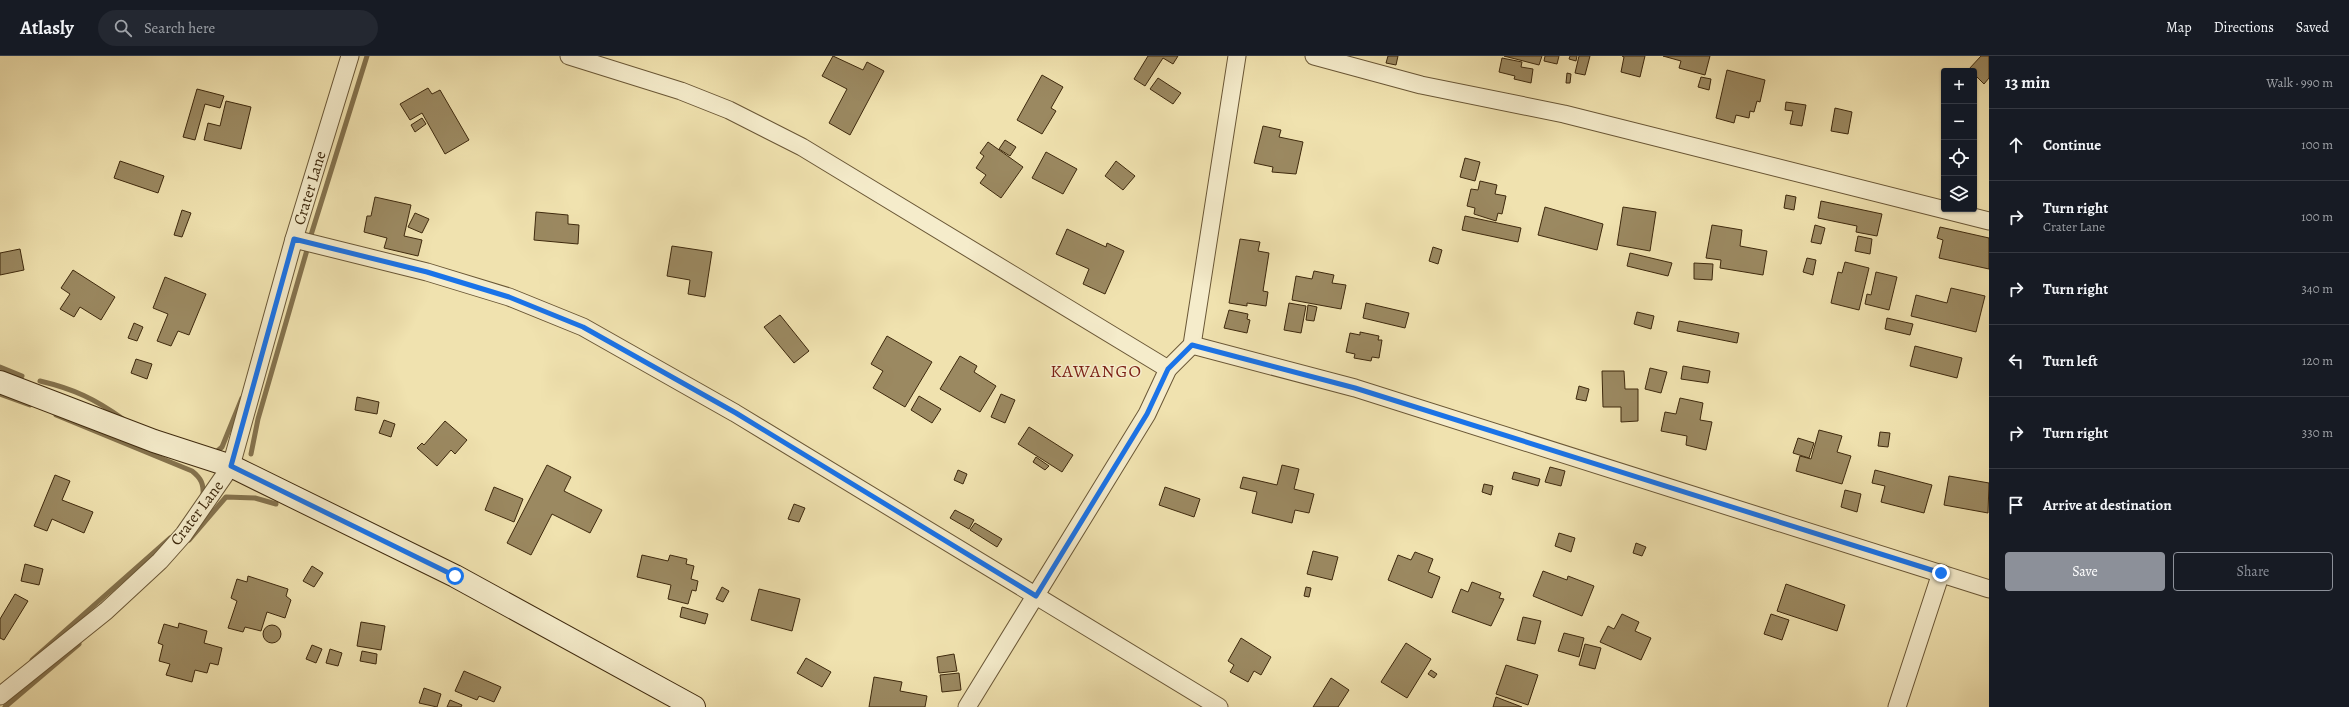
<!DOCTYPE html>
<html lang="en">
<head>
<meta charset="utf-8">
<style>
  :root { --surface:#171b24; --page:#242831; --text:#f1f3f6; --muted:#9ea1a6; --line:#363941; --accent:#8c9099 }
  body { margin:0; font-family:Alegreya,serif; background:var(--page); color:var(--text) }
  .controls { position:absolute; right:12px; top:12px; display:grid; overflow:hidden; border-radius:4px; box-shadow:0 1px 3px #0004 }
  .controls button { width:36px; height:36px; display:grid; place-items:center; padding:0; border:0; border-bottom:1px solid var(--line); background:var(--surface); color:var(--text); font:20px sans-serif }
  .stop { position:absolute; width:12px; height:12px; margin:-9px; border:3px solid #1a73e8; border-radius:50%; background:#fff }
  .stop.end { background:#1a73e8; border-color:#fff; box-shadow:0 1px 4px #0008 }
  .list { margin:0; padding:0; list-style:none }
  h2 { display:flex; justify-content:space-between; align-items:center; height:52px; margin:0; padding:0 16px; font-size:17px }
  h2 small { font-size:13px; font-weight:400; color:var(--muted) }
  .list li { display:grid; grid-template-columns:26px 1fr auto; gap:12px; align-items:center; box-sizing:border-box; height:72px; padding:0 16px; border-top:1px solid var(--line) }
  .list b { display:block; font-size:15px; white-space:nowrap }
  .list p { margin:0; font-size:13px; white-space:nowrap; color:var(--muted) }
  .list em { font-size:13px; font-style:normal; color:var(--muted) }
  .actions { display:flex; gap:8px; padding:12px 16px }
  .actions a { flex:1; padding:9px 0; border:1px solid var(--accent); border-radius:4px; text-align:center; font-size:14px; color:var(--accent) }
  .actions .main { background:var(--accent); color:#fff }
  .icon { flex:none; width:22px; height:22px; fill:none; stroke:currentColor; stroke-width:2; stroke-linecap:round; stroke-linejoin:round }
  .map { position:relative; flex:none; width:1989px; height:651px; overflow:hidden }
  header { display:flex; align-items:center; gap:24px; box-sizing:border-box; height:56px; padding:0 20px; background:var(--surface); border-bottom:1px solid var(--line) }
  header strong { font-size:19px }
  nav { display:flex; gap:22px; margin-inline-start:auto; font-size:14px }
  .search { width:280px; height:36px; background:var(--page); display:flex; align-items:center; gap:10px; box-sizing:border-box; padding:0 14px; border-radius:22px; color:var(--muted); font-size:15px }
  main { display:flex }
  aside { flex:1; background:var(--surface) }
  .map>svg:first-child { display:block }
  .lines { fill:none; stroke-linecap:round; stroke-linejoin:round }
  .stream { stroke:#84724d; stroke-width:5 }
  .building { fill:#9b8961; stroke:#3e290d }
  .street-casing { stroke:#6a5736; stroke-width:19 }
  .secondary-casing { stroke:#3e290d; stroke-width:24 }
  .street { stroke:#f5eccb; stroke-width:17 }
  .secondary { stroke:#f5eccb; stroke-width:22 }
  .route { stroke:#1a73e8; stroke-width:5 }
  .labels { text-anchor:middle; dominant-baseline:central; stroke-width:3; stroke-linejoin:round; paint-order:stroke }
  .street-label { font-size:16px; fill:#3e290d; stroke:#f5eccb }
  .quarter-label { font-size:18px; letter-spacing:1px; fill:#7a1f14; stroke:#f5eccb }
</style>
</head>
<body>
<header>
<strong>Atlasly</strong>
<div class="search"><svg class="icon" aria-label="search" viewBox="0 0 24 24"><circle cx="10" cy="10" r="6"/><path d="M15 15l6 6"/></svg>Search here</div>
<nav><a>Map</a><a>Directions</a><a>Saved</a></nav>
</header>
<main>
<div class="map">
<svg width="1989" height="651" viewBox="0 0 1989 651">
  <rect width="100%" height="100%" fill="#f0e2af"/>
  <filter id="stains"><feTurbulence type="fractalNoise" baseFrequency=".005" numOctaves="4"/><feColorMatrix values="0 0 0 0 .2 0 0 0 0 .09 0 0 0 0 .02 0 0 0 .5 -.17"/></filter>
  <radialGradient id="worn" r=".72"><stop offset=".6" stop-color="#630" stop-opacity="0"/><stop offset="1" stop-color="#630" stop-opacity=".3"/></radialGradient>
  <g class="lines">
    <g class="stream">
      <path d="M311,179L367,0"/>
      <path d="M0,311L22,320"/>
      <path d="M40,325C74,333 95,343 123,363"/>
      <path d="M0,338L30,349"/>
      <path d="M56,359L192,415C201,422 204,428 203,440"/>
      <path d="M213,396L215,397L222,391L242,342"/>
      <path d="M251,398L258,363L307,194"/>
      <path d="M189,484L226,441L255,442L276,448"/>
      <path d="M32,604L170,482"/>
      <path d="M5,651L79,588"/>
    </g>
  </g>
  <g class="building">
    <path d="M833,0L863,14L867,6L884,15L850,79L829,67L847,33L822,20Z"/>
    <path d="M1148,0H1178L1173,8L1163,2L1145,30L1134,23Z"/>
    <path d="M1388,0H1398L1396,9L1386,7Z"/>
    <path d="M1504,0H1542L1539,9Z"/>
    <path d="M1545,0H1559L1557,8L1544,5Z"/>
    <path d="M1570,0H1577L1576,5L1569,3Z"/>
    <path d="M1579,0H1590L1585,19L1575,17Z"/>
    <path d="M1622,0H1645L1640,21L1621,16L1624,1Z"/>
    <path d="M1663,0H1710L1705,19L1679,12L1681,5Z"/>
    <path d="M1981,0H1989V22L1984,28L1974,18V15L1969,13Z"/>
    <path d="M1502,2L1522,6L1521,11L1533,13L1531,27L1514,23L1515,20L1499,16Z"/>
    <path d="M1727,14L1765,24L1760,46L1757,45L1754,56L1750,55L1749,62L1736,59L1734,67L1716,62Z"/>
    <path d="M1567,17L1571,18L1570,27H1566Z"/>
    <path d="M1042,19L1063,31L1051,52L1056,55L1042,78L1017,64Z"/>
    <path d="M1701,21L1711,23L1709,34L1698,31Z"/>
    <path d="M1158,22L1181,37L1173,48L1150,33Z"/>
    <path d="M428,32L432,38L440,34L469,84L445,98L422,57L410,64L400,48Z"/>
    <path d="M197,33L224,40L220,52L205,48L195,84L183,81Z"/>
    <path d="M226,45L251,51L241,93L204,84L208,67L220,70Z"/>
    <path d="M1786,46L1806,49L1802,70L1790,68L1793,55L1785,54Z"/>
    <path d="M1835,52L1852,56L1848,78L1831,75Z"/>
    <path d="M422,62L426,68L415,76L411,69Z"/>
    <path d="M1263,70L1281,74L1279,81L1303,86L1296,118L1272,116L1273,111L1254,107Z"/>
    <path d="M1005,84L1016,91L1010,100L999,93Z"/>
    <path d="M988,86L1023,111L1001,142L980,127L986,119L976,112L984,100L980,97Z"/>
    <path d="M1046,96L1077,113L1063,138L1032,122Z"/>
    <path d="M1465,102L1480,106L1475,125L1460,121Z"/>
    <path d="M120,105L164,120L158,137L114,122Z"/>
    <path d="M1116,105L1135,120L1123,134L1105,120Z"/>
    <path d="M1480,125L1497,129L1495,138L1506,140L1502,158L1498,157L1496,165L1474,158L1475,152L1467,150L1471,133L1478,134Z"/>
    <path d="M1786,139L1796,141L1794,154L1784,152Z"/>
    <path d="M375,141L411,149L404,180L422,184L418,200L384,192L387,182L364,176L367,160H371Z"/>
    <path d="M1821,145L1882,158L1877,180L1856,176L1857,170L1818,162Z"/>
    <path d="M1545,151L1603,168L1597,194L1538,179Z"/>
    <path d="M1623,151L1656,156L1650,195L1617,189Z"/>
    <path d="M182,154L191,157L182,181L174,179Z"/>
    <path d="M536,156L568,159V168L579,169L578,188L534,184Z"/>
    <path d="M415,157L429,163L422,177L408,171Z"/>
    <path d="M1465,160L1521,172L1518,186L1462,174Z"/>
    <path d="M1712,169L1742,174L1740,190L1767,195L1763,219L1720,212L1721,204L1706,202Z"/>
    <path d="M1815,169L1825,172L1821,188L1811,186Z"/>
    <path d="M1940,171L1989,182V213L1939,202L1943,184L1937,182Z"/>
    <path d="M1067,173L1106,191L1107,187L1124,195L1105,238L1083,228L1089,213L1056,198Z"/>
    <path d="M1858,180L1872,183L1870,198L1855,195Z"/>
    <path d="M1240,183L1260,186L1258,195L1269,197L1263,235L1268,236L1266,250L1247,247V250L1229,247Z"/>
    <path d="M672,190L712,196L705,241L688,238L690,224L667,220Z"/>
    <path d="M1433,191L1442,194L1438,208L1429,205Z"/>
    <path d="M20,193L24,214L0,219V197Z"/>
    <path d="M1630,197L1672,207L1668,220L1627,210Z"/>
    <path d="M1807,202L1816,204L1813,219L1803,216Z"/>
    <path d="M1845,206L1869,212L1859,254L1831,247L1838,216L1842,217Z"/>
    <path d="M1694,207L1713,208L1712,224L1694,223Z"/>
    <path d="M73,214L115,241L101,264L80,251L74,261L60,253L70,238L61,232Z"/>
    <path d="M1314,215L1334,219L1332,227L1346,229L1341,253L1292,244L1296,220L1312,223Z"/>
    <path d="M1876,216L1897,221L1889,254L1865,248L1867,238L1871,239Z"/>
    <path d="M165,221L206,238L189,279L178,275L171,290L157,285L168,258L153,252Z"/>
    <path d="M1951,232L1985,240L1976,276L1911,260L1916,239L1947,247Z"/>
    <path d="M1289,247L1306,250L1301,277L1284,274Z"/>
    <path d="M1366,247L1409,257L1405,272L1363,262Z"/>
    <path d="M1308,249L1317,251L1314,265L1306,264Z"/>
    <path d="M1229,254L1248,258L1247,263L1250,264L1247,277L1224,272Z"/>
    <path d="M1637,256L1654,260L1651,273L1634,268Z"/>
    <path d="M780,259L809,295L794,307L764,271Z"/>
    <path d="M1887,262L1913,268L1910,279L1885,273Z"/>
    <path d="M1679,265L1739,277L1737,287L1677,275Z"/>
    <path d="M134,267L143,271L137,285L128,282Z"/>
    <path d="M1360,276L1379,280L1378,284H1382L1379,302L1372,301L1371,305L1354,302L1355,298L1346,296L1350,277L1360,279Z"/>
    <path d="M887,280L932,306L905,351L873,332L883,315L871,308Z"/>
    <path d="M1915,290L1962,302L1957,322L1910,310Z"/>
    <path d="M960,300L977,310L974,316L996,330L980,356L940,333Z"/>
    <path d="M136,303L152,308L147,323L131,317Z"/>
    <path d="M1683,310L1710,315L1708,327L1681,323Z"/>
    <path d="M1650,312L1667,316L1661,337L1645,333Z"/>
    <path d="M1602,315H1624L1625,333H1638V365L1621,366V351H1603Z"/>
    <path d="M1579,330L1589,333L1586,345L1576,343Z"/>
    <path d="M1001,338L1015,344L1005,367L991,361Z"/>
    <path d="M919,340L941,353L932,367L911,354Z"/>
    <path d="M357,341L379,346L377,358L355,354Z"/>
    <path d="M1680,342L1703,347L1700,364L1712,366L1706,394L1686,389L1687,380L1661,375L1665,356L1676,358Z"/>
    <path d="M384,364L395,368L391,381L379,377Z"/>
    <path d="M445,365L467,384L455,398L451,394L437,410L417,392L422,387L424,389Z"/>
    <path d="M1029,371L1073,399L1062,416L1018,388Z"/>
    <path d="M1819,374L1842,380L1837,396L1851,400L1842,428L1796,415L1800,400L1811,403Z"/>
    <path d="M1880,376L1890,377L1888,391L1878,390Z"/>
    <path d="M1798,382L1814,387L1809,402L1793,397Z"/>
    <path d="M1036,401L1049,410L1045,414L1033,406Z"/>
    <path d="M547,409L571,421L564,435L602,454L590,477L552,458L531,499L507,487Z"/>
    <path d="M1282,409L1299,413L1294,433L1314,438L1309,457L1295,454L1292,467L1252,457L1257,436L1240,432L1243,421L1277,429Z"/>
    <path d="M1550,411L1565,415L1561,430L1545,426Z"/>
    <path d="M958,414L967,418L963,428L954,424Z"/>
    <path d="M1875,414L1932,429L1924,457L1881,446L1885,430L1872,427Z"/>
    <path d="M1514,416L1540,423L1538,430L1512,423Z"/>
    <path d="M55,419L70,425L62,444L93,456L84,477L52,463L47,475L34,470Z"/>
    <path d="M1949,420L1989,427L1988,457L1944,449Z"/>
    <path d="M1484,428L1493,430L1491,439L1482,436Z"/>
    <path d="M494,431L523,443L514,466L485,454Z"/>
    <path d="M1165,431L1200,443L1194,461L1159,449Z"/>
    <path d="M1845,434L1861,438L1857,456L1841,451Z"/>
    <path d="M794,448L805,452L799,466L788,463Z"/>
    <path d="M955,454L974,464L969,473L950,462Z"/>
    <path d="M975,467L1002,483L997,491L970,474Z"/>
    <path d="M1559,477L1575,482L1571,496L1555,490Z"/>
    <path d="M1636,487L1646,491L1642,500L1633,497Z"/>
    <path d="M1313,495L1338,501L1332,524L1307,518Z"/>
    <path d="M1415,496L1433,503L1428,516L1440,521L1432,542L1388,524L1398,499L1411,504Z"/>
    <path d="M642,499L668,505L670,499L687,503L686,508L694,510L691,523L698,525L696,535L692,534L688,548L668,543L671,529L637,521Z"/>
    <path d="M25,508L43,513L39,529L21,525Z"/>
    <path d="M312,510L323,517L314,531L303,525Z"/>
    <path d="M1543,515L1567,524L1568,520L1594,530L1582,560L1533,540Z"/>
    <path d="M248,520L288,533L286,540L291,544L285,562L267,556L261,575L245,571L243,576L228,572L237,545L231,542L237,523L247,526Z"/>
    <path d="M1472,526L1501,537L1499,542L1504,543L1491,570L1452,556L1461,533L1468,536Z"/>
    <path d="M1786,528L1845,549L1837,575L1777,555Z"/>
    <path d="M722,531L729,535L723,546L716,543Z"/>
    <path d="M1306,531L1311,532L1309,541L1304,540Z"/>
    <path d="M759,533L800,543L792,575L751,564Z"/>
    <path d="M15,538L28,545L4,584L0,582V563Z"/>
    <path d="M682,551L708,558L705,568L680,561Z"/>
    <path d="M1622,558L1639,566L1635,575L1651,582L1641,604L1600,586L1608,570L1614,573Z"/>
    <path d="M1771,558L1789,564L1782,584L1764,578Z"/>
    <path d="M1523,561L1541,565L1535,588L1517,584Z"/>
    <path d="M361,566L385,570L381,594L357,590Z"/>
    <path d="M179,567L207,575L204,587L222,592L218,609L210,607L207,617L195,614L192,626L166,619L170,608L159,605L163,589L158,587L164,568L178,572Z"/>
    <circle cx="272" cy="578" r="9"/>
    <path d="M1564,577L1584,582L1579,601L1558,595Z"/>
    <path d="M1241,582L1271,601L1261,619L1254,615L1248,626L1230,616L1234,609L1228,605Z"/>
    <path d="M1406,587L1431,603L1407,642L1381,626Z"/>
    <path d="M1585,588L1601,592L1595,613L1579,609Z"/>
    <path d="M312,589L322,593L316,607L306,603Z"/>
    <path d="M330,593L342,597L338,610L326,607Z"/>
    <path d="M362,595L377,598L376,608L360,605Z"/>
    <path d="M954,598L957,615L939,617L937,601Z"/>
    <path d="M806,602L831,616L822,631L797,617Z"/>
    <path d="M1506,609L1538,619L1528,649L1496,638Z"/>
    <path d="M1431,614L1437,618L1434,622L1428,618Z"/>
    <path d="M464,615L501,631L494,646L479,640L477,644L455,635Z"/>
    <path d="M959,617L961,634L942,636L940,619Z"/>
    <path d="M874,621L902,626L900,635L927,640L925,651H869Z"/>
    <path d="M1331,622L1349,634L1338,651H1313Z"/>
    <path d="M424,632L441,638L437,651L419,647Z"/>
    <path d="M1496,641L1522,651H1493Z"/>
    <path d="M450,644L462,649L461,651H447Z"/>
  </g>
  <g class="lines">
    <defs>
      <g id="street">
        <path d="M569,0L681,35L729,54L802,91L1168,313"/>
        <path d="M1314,0L1421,29L1564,58L1989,165"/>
        <path d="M294,183L427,216L509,241L583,271L735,357L1219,651"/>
        <path d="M1192,289L1355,332L1989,533"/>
        <path d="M0,640L106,555L160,505L184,478L231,410L294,183L350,0"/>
        <path d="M967,651L1147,358L1168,313L1192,289L1237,0"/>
        <path d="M1897,651L1941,517"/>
      </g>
      <path id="secondary" d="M0,326L154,385L231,410L455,520L694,651"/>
    </defs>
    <use href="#street" class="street-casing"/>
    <use href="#secondary" class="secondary-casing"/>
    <use href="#street" class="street"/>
    <use href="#secondary" class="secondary"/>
  </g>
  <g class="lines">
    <path class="route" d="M455,520L231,410L294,183L427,216L509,241L583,271L736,357L1036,540L1147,358L1168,313L1192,289L1355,332L1941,517"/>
  </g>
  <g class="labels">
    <g class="street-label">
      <text transform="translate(310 132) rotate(-73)">Crater Lane</text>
      <text transform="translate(197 457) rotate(-53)">Crater Lane</text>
    </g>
    <g class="quarter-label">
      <text x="1096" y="315">KAWANGO</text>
    </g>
  </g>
  <rect width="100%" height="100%" filter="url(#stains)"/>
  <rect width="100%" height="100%" fill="url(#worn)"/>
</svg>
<div class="controls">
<button>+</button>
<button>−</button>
<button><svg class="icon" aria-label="locate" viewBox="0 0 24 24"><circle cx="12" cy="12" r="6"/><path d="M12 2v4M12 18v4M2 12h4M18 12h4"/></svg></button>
<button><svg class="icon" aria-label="layers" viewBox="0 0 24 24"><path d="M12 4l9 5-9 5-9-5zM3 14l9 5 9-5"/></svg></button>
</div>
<div class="stop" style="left:455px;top:520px"></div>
<div class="stop end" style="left:1941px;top:517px"></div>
</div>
<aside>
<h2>13 min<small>Walk · 990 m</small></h2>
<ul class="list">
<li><svg class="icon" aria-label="ahead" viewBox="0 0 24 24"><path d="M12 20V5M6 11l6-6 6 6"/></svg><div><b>Continue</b></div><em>100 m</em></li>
<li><svg class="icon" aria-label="right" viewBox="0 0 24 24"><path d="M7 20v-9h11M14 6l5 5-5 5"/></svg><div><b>Turn right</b><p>Crater Lane</p></div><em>100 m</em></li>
<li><svg class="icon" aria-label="right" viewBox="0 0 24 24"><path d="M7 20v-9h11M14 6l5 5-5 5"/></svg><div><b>Turn right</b></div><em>340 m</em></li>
<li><svg class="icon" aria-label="left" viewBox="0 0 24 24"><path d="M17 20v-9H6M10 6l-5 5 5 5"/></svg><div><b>Turn left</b></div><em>120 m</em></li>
<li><svg class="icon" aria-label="right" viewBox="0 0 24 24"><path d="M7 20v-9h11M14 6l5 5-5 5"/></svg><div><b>Turn right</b></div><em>330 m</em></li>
<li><svg class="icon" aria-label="arrive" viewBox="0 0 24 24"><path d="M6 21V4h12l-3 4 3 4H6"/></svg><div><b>Arrive at destination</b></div></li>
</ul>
<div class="actions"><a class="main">Save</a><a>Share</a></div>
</aside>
</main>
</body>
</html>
